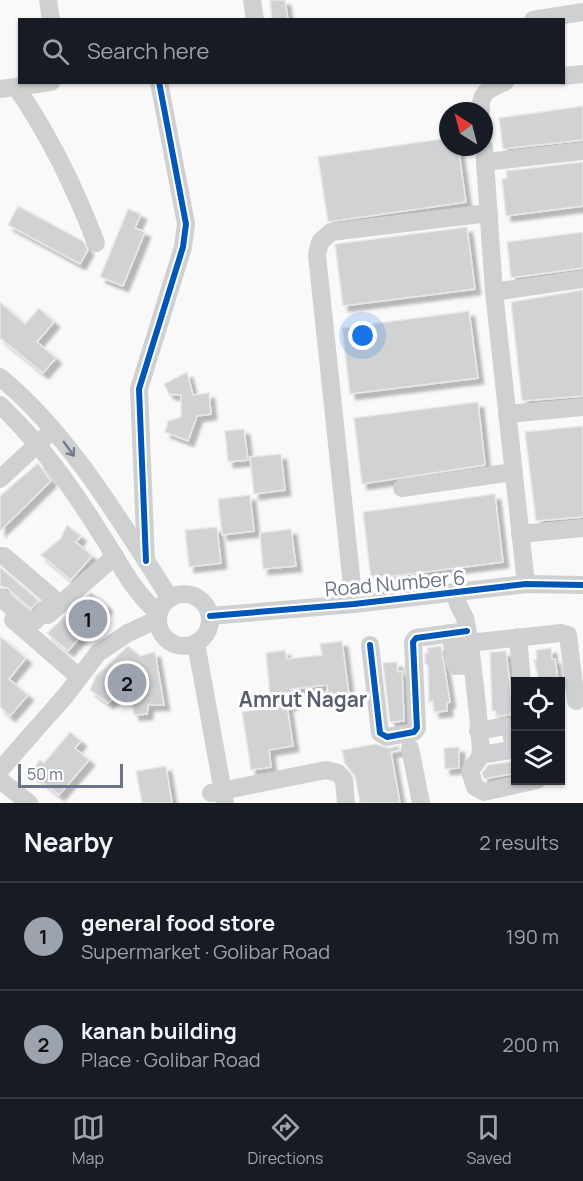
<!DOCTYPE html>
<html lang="en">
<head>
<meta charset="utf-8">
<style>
  :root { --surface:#171b24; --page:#20242c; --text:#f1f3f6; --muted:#9ea1a6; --line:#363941; --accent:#9da3ae }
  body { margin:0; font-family:Manrope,sans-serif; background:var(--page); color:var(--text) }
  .controls { position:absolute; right:18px; bottom:18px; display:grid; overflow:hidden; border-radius:0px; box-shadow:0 2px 4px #0004 }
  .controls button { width:54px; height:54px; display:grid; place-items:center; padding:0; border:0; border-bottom:2px solid var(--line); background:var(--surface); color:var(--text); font:30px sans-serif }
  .compass { position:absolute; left:439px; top:102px; width:54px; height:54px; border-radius:50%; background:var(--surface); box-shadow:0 2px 4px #0004; rotate:324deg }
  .scale { position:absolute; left:18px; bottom:15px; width:105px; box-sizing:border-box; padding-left:6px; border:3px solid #6b7486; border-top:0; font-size:16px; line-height:21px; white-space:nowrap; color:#6b7486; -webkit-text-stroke:4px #fff; paint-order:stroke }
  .you { position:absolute; left:363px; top:336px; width:21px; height:21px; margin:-15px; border:4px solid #fff; border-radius:50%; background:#1a73e8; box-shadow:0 0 0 9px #1a73e833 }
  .badge { display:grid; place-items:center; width:39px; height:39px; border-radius:50%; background:var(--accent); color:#111; font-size:20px; font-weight:700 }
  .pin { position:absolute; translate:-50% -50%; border:3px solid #fff; box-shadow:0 2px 6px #0006 }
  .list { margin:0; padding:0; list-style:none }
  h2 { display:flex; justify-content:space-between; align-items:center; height:78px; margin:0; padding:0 24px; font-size:26px }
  h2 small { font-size:20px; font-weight:400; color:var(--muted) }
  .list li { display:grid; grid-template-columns:39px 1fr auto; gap:18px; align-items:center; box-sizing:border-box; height:108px; padding:0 24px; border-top:2px solid var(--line) }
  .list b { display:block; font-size:22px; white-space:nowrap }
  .list p { margin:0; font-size:20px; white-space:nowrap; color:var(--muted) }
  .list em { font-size:20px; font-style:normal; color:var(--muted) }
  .icon { flex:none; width:33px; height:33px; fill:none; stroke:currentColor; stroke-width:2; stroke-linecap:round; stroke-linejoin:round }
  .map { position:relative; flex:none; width:583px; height:803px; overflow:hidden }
  .search { position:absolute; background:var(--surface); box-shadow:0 2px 4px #0004; left:18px; right:18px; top:18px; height:66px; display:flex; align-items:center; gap:15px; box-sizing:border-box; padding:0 21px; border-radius:0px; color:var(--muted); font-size:22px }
  .sheet { height:294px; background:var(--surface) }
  nav { display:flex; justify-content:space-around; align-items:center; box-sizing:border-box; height:84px; border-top:2px solid var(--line); background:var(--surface); font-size:16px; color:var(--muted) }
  nav a { display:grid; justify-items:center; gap:3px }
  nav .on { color:var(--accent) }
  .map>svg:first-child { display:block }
  .building { fill:#d1d2d4; stroke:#e8e8e8; stroke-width:1.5; filter:url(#shadow) }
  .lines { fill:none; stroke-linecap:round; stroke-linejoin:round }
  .minor { stroke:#cfd0d2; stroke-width:18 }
  .cycleway-casing { stroke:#fff; stroke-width:10 }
  .cycleway { stroke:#0057b8; stroke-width:6 }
  .oneway { stroke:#757d8e }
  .labels { text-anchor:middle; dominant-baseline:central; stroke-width:6; stroke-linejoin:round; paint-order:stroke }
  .street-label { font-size:20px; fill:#6b7486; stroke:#fff }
  .neighbourhood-label { font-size:21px; font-weight:bold; fill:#595f6c; stroke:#fff }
</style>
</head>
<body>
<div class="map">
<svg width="583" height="803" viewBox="0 0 583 803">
  <defs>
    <filter id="shadow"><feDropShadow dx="5.5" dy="5.5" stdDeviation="1.5" flood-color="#0004"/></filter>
  </defs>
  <rect width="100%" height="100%" fill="#f9f9f9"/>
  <g class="building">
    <path d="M270,0H285L288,20H272Z"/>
    <path d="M583,106V140L503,149L499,118Z"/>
    <path d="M448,138V147H458L466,202L328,222L318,157Z"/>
    <path d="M583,162V206L506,216L502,179L507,178L506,171Z"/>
    <path d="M18,206L83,241L88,250L80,264L8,225Z"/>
    <path d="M128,209L141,214L135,228L145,232L123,286L100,277Z"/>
    <path d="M467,227L475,289L343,306L335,244Z"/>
    <path d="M583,232V268L511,278L507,242Z"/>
    <path d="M583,290V396L522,401L511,302Z"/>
    <path d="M0,302L25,324L39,308L54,322L37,342L56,358L43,373L0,338Z"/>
    <path d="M469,311L478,378L350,394L342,328Z"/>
    <path d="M187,372L193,395L209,393L211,414L197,416L188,441L165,432L168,421L181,417V395L169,394L164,384Z"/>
    <path d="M478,402L485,465L362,484L354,418Z"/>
    <path d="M583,426V517L536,521L525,432Z"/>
    <path d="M244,429L248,460L228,462L225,431Z"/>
    <path d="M281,454L285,490L254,494L250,457Z"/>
    <path d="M38,463L51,481L0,531V496Z"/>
    <path d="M495,494L503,562L371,579L363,512Z"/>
    <path d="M250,495L254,531L222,535L218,499Z"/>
    <path d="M67,525L81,536L76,542L92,556L71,580L41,555L61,538Z"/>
    <path d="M217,527L221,563L189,567L185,530Z"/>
    <path d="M291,529L296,566L263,569L260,533Z"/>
    <path d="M0,567L39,601L31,609L7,588L0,586Z"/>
    <path d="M91,592L107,606L68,651L47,633Z"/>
    <path d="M0,636L26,658L9,679L28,695L10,716L0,707Z"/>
    <path d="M342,641L349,695L328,697L327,685L291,689L293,704L287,705L293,746L269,750L271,767L251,770L242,712L271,707L266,653L285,650L287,659L322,655L320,644Z"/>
    <path d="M128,646L140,656L155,652L164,705H148L147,714L134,715L131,701L117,695L108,703L90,690L96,676Z"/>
    <path d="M441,646L450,702L447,703V711L434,712L433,701L429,702L428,666L425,663V653H428L427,648Z"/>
    <path d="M551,648L552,659H555L558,681H539L534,660L537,659L536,650Z"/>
    <path d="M506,651L513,712H510V715L496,716V711H492L490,652Z"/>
    <path d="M397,662L398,672L402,671L404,721L390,722L383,663Z"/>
    <path d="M70,732L81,741L75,748L89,760L59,795L30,772L40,760L44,763Z"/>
    <path d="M376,744L388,748L399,746V750L391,752L400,803H360L355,776L345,764L342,750Z"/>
    <path d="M459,747V768L445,769L444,748Z"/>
    <path d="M516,761V773L484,779L482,773L488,765Z"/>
    <path d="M166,766L172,803H142L136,771Z"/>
  </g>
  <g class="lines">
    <g class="minor">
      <path d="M48,0L51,20"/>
      <path d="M252,0L255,20"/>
      <path d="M533,20L583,12"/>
      <path d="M564,76L583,74"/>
      <path d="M16,87C50,136 75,188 96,243"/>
      <path d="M0,89L51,82"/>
      <path d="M481,111C479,92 489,89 505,82"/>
      <path d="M484,147L494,292L526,584"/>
      <path d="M485,162L583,151"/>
      <path d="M494,292L583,279"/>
      <path d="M0,377C71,436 120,521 170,598"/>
      <path d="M0,405C40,443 70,485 99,531C118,560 131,589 157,612"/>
      <path d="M507,414L583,407"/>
      <path d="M0,479L45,437"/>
      <path d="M402,488L513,472"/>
      <path d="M520,534L583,528"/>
      <path d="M0,556H4L53,598V602L35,621L30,623L0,597"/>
      <path d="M146,561L139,389L183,247L186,224L159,82"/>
      <path d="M456,593C457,606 460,607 465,618C469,630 483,747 480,756C478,761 473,766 470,771L475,787L484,792L537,780"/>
      <circle cx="184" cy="620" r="26"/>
      <path d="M354,604L317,255L320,242L331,232L489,213"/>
      <path d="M48,615L115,556"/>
      <path d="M210,616L354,604L526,584L583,585"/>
      <path d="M13,620L79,677"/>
      <path d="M451,633L454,662L456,666L472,665"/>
      <path d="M518,637L522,682"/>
      <path d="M196,643L225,803"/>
      <path d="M469,643L561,633L568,635L576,701"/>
      <path d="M370,645L380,733L387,737L414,732L417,728L413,642L416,638L467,631"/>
      <path d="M478,731L506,726L511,731L514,750"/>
      <path d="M410,748L421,803"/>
      <path d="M481,755L516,749"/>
      <path d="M0,770L66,695L98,653L128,633L158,619"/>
      <path d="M0,780L29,803"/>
      <path d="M211,793L326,770L338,773L344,780L346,803"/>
    </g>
    <defs>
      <g id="cycleway">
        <path d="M146,561L139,389L183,247L186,224L159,82"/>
        <path d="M210,616L354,604L526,584L583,585"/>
        <path d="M370,645L380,733L387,737L414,732L417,728L413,642L416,638L467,631"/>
      </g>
    </defs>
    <use href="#cycleway" class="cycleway-casing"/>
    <use href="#cycleway" class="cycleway"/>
  </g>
  <defs><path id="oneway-shaft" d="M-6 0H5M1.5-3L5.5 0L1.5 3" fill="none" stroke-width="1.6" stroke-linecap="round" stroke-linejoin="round" transform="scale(1.5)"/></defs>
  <use class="oneway" href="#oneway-shaft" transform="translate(69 449) rotate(54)"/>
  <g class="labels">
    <g class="street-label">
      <text transform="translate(395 583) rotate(-5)">Road Number 6</text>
    </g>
    <g class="neighbourhood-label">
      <text x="303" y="699">Amrut Nagar</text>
    </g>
  </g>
</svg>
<div class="controls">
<button><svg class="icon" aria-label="locate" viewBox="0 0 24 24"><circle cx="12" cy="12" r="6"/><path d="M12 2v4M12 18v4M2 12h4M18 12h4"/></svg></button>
<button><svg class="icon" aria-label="layers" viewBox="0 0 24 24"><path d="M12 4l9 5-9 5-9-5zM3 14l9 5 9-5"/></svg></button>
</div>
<svg class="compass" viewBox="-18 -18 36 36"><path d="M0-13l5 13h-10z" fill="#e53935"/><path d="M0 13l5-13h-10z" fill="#9ea1a6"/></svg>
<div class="scale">50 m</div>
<div class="you"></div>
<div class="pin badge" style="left:88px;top:619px">1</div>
<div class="pin badge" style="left:127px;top:683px">2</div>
<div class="search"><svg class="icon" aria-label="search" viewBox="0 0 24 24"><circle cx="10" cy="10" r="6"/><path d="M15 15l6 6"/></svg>Search here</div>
</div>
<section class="sheet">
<h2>Nearby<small>2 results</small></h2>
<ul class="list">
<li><span class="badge">1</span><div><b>general food store</b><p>Supermarket · Golibar Road</p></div><em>190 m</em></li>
<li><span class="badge">2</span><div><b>kanan building</b><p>Place · Golibar Road</p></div><em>200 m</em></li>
</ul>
</section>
<nav>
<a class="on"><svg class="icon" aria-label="map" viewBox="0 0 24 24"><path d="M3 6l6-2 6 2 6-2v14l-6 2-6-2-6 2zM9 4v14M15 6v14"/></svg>Map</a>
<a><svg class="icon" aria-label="directions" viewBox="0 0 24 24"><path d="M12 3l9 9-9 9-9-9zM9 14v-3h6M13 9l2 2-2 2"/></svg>Directions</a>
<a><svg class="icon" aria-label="saved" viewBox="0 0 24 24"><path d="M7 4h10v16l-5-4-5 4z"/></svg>Saved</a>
</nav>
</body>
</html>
